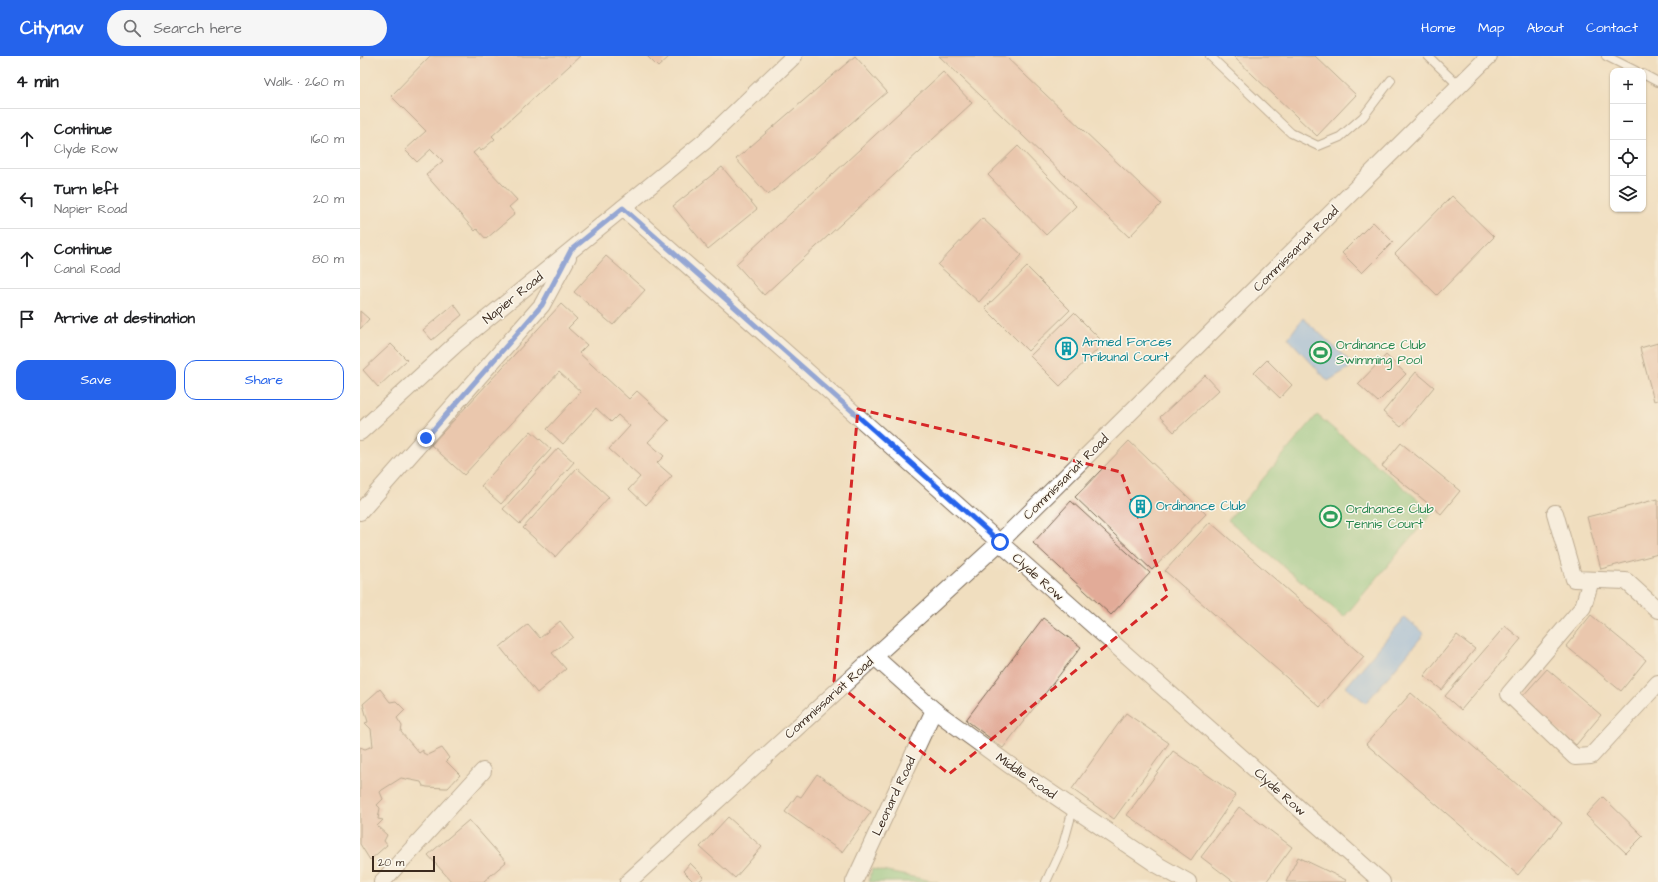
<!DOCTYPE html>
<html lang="en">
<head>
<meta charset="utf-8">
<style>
  :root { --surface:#fff; --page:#f6f6f6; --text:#202124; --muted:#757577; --line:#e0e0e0; --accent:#2563eb }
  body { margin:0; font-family:"Architects Daughter",sans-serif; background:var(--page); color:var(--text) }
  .controls { position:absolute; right:12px; top:12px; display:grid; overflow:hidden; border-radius:8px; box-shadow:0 1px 3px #0004 }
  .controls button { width:36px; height:36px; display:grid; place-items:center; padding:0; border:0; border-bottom:1px solid var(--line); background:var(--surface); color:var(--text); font:20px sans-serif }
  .scale { position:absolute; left:12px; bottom:10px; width:63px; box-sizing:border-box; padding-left:4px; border:2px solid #3b2a1e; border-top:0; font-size:11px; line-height:14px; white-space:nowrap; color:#3b2a1e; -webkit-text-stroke:3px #fbf7ec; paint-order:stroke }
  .stop { position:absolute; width:12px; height:12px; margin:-9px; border:3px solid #2563eb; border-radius:50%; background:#fff }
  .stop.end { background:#2563eb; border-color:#fff; box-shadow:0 1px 4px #0008 }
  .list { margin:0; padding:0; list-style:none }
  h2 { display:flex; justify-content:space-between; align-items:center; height:52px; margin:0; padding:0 16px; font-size:17px }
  h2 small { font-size:13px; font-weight:400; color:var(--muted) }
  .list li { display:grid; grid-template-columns:26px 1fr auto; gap:12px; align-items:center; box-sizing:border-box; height:60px; padding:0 16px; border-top:1px solid var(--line) }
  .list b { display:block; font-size:15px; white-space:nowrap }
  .list p { margin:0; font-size:13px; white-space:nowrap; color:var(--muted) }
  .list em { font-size:13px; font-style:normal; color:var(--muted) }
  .actions { display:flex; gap:8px; padding:12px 16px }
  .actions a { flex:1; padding:9px 0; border:1px solid var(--accent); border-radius:12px; text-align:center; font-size:14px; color:var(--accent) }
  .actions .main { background:var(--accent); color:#fff }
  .icon { flex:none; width:22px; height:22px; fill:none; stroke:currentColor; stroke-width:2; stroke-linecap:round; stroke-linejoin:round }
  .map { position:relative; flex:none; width:1298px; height:826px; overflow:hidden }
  header { display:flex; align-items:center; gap:24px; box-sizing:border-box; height:56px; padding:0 20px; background:var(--accent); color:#fff }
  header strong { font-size:19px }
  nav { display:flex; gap:22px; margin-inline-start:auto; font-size:14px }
  .search { width:280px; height:36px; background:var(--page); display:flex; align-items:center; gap:10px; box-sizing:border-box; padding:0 14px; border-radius:22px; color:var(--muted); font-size:15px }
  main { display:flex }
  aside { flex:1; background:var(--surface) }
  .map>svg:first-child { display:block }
  .green { fill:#83cb86; stroke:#5f7a52 }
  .water { fill:#80b5ef; stroke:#5e7086 }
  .building { fill:#e2ab98 }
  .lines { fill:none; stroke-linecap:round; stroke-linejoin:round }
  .service-casing { stroke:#7a6956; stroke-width:10 }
  .minor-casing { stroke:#7a6956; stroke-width:18 }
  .service { stroke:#fff; stroke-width:8 }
  .minor { stroke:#fff; stroke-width:16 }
  .rail-casing { stroke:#3b2a1e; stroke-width:4.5 }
  .rail { stroke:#fbf7ec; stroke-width:3; stroke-dasharray:9; stroke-linecap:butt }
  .route { stroke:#2563eb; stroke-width:5 }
  .marked { fill:none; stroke:#d62828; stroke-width:3; stroke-dasharray:8 5; stroke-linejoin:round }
  .labels { text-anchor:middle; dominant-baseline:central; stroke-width:3; stroke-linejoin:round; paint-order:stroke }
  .street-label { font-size:13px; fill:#3b2a1e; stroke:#fbf7ec }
  .culture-label { font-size:13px; fill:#0d838f; stroke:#fbf7ec; text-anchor:start }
  .leisure-label { font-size:13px; fill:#27864d; stroke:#fbf7ec; text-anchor:start }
</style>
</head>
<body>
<header>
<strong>Citynav</strong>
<div class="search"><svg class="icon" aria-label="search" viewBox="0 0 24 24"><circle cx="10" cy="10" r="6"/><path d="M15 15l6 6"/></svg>Search here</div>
<nav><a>Home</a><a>Map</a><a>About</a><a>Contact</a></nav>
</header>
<main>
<aside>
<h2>4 min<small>Walk · 260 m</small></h2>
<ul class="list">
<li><svg class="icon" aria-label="ahead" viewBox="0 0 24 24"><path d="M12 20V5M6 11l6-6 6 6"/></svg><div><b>Continue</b><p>Clyde Row</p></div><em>160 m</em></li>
<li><svg class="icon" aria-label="left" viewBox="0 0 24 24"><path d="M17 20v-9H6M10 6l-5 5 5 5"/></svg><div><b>Turn left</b><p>Napier Road</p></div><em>20 m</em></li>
<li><svg class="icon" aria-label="ahead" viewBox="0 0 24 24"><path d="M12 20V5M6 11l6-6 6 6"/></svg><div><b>Continue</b><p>Canal Road</p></div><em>80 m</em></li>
<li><svg class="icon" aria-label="arrive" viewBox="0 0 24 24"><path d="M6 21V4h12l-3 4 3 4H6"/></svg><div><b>Arrive at destination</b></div></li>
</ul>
<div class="actions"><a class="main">Save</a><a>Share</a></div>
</aside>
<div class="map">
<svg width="1298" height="826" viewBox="0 0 1298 826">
  <rect width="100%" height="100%" fill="#fbf7ec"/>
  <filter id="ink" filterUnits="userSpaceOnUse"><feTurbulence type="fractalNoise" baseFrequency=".025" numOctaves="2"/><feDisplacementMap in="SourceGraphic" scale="8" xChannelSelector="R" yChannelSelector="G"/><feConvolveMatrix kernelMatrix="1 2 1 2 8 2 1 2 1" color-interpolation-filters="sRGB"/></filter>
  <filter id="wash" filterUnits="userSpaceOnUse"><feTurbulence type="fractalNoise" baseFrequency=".012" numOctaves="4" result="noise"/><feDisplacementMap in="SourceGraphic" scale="16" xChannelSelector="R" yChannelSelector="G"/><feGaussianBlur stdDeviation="0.9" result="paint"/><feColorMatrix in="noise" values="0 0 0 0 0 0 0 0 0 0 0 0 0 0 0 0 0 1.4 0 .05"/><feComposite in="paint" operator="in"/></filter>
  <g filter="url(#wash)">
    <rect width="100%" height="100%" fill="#f0debf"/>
    <g class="green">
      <path d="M957,359L1073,456L984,561L868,464Z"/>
      <path d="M512,813L578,826H509Z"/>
    </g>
    <g class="water">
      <path d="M943,262L994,309L968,325L928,282Z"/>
      <path d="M1045,561L1064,578L1006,647L986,631Z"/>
    </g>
    <g id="blocks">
      <g class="building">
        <path d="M70,0H220L132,80L135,83L121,95L119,92L113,97L157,144L149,151L155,158L126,183L117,173L115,175L66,119L83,105L71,93L57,106L45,94L66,75L31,40Z"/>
        <path d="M287,0H310L298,11Z"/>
        <path d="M495,0L527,36L408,139L376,103Z"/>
        <path d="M579,0H645L801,148L769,181Z"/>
        <path d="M873,0H955L996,39L957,80Z"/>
        <path d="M583,16L612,47L404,239L376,208Z"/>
        <path d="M658,90L716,150L686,179L628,119Z"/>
        <path d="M362,111L397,153L348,193L313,150Z"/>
        <path d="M1092,140L1134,181L1077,239L1035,198Z"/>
        <path d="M622,162L662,199L619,246L578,209Z"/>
        <path d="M1013,166L1033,186L1002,217L982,197Z"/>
        <path d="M246,200L285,234L253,269L214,236Z"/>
        <path d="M667,211L710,254L668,295L625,252Z"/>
        <path d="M94,248L102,259L72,284L63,274Z"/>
        <path d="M201,248L217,263L208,272L227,289L219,297L269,343L277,335L309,364L288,386L304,400L297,407L312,420L286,449L269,433L280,421L249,393L270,370L258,359L251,366L236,352L203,388L187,373L221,336L199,316L104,419L71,389Z"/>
        <path d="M0,255L9,263L0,273Z"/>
        <path d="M714,257L744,287L700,330L670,300Z"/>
        <path d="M1298,287V344L1294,345L1280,292Z"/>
        <path d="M31,288L47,304L18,331L3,314Z"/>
        <path d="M1026,299L1046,318L1018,346L998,328Z"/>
        <path d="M907,304L932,329L920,342L894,317Z"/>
        <path d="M1056,316L1074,331L1041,371L1023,356Z"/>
        <path d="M845,319L859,334L814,376L800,361Z"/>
        <path d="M171,375L191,393L141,448L121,430Z"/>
        <path d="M769,385L846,458L792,514L715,441Z"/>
        <path d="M1041,387L1100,435L1081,458L1022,410Z"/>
        <path d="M198,392L214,406L160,468L143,453Z"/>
        <path d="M217,412L249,441L195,501L163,472Z"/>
        <path d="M1298,443V498L1241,513L1227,461Z"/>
        <path d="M711,445L790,517L751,559L673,487Z"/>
        <path d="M850,466L1004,601L960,651L805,515Z"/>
        <path d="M1231,559L1286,604L1261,635L1206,590Z"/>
        <path d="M683,562L721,591L643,692L606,664Z"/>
        <path d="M200,565L213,581L192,597L206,613L177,637L140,591L168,568L180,582Z"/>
        <path d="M1145,570L1161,583L1101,654L1085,640Z"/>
        <path d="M1097,579L1115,593L1082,634L1064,620Z"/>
        <path d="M1187,613L1241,659L1216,689L1161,642Z"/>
        <path d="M20,633L30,646L36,645L45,654L37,662L42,670L41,676L59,697L63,694V697L67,699L82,692L89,702L86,705L100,719L88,732H85L67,731L63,730L61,726L41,722L22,734L20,736L23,743L17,749L20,752L18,763L23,764L17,770L27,779L24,785L27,789L10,804L0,788V691L5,693L13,690L11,673L5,667L8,666L3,648Z"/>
        <path d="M1051,637L1202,767L1158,819L1006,688Z"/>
        <path d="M766,657L809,687L754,763L712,733Z"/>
        <path d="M813,695L876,739L831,804L767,759Z"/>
        <path d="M457,718L511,756L482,796L425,756L437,739L441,741Z"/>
        <path d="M1243,741L1283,780L1266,797L1226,759Z"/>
        <path d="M879,751L932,791L906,826H874L841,801Z"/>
        <path d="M368,761L402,791L375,822L340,791Z"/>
        <path d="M109,764L146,806L123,826H92L68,799Z"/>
        <path d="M938,801L986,824L985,826H926Z"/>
        <path d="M330,807L344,821L338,826H334L323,815Z"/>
      </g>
    </g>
  </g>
  <g filter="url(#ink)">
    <use href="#blocks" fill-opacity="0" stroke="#7a6956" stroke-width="1"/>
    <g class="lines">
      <defs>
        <g id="service">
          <path d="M850,0L931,77L958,90L980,81L1003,61L1031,24"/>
          <path d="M1068,0L1099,30"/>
          <path d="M1246,0L1276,15"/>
          <path d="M1283,18L1298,26"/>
          <path d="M686,826L703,789L713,753"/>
        </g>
        <g id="minor">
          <path d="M263,152L1022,826"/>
          <path d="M0,376L96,288L345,85L434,0"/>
          <path d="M0,456L182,249L208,201"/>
          <path d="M1195,457L1214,523L1266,525L1298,554"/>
          <path d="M1231,524L1223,551L1149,638L1215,701L1231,700L1298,627"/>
          <path d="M515,601L574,654L648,708L796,808L828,826"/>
          <path d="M22,826L123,715"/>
          <path d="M268,826L640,486L1129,0"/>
          <path d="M494,826L574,654"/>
        </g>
      </defs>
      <use href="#service" class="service-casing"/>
      <use href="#minor" class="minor-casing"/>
      <use href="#service" class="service"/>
      <use href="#minor" class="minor"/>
      <defs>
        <path id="rail" d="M0,1L1,0"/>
      </defs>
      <use href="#rail" class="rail-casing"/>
      <use href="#rail" class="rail"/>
    </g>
  </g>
  <g class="lines" filter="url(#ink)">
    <path class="route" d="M66,382L182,249L211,194L263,152L640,486"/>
  </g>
  <path d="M0 0H1298V826H0ZM498,353L761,416L808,539L589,718L474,625Z" fill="#f0debf" fill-opacity=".55" fill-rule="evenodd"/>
  <path class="marked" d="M498,353L761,416L808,539L589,718L474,625Z"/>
  <defs>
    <symbol id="building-ring" viewBox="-11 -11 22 22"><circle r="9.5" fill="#fbf7ec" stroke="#0f9aa8" stroke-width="1.5"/><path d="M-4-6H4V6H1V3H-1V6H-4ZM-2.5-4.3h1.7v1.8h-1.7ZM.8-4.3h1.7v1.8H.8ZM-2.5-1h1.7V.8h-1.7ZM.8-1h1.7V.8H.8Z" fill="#0f9aa8"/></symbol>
    <symbol id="stadium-ring" viewBox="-11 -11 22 22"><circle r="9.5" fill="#fbf7ec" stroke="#2e9e5b" stroke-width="1.5"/><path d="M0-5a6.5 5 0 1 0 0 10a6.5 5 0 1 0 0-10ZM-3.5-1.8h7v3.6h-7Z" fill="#2e9e5b"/></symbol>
  </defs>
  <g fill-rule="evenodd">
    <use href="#building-ring" x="694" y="280" width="25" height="25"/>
    <use href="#stadium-ring" x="948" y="284" width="25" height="25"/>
    <use href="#building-ring" x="768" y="438" width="25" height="25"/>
    <use href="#stadium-ring" x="958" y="448" width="25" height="25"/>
  </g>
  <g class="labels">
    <g class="street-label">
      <text transform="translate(936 193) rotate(-45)">Commissariat Road</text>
      <text transform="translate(153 242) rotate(-39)">Napier Road</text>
      <text transform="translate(706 421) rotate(-45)">Commissariat Road</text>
      <text transform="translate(678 521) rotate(42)">Clyde Row</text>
      <text transform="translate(469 642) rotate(-42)">Commissariat Road</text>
      <text transform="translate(666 720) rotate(35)">Middle Road</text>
      <text transform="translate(920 736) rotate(42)">Clyde Row</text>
      <text transform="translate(534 740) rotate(-65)">Leonard Road</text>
    </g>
    <g class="culture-label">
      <text x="722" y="286">Armed Forces<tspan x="722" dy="15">Tribunal Court</tspan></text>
      <text x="796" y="450">Ordinance Club</text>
    </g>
    <g class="leisure-label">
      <text x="976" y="289">Ordinance Club<tspan x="976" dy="15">Swimming Pool</tspan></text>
      <text x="986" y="453">Ordnance Club<tspan x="986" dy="15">Tennis Court</tspan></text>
    </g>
  </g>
</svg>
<div class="controls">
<button>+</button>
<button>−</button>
<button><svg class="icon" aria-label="locate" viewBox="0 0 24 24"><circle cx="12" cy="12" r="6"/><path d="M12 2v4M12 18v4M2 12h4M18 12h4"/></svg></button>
<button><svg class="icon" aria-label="layers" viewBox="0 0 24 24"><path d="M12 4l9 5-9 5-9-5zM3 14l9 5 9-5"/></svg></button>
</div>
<div class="scale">20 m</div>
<div class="stop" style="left:640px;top:486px"></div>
<div class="stop end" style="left:66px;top:382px"></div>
</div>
</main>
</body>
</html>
